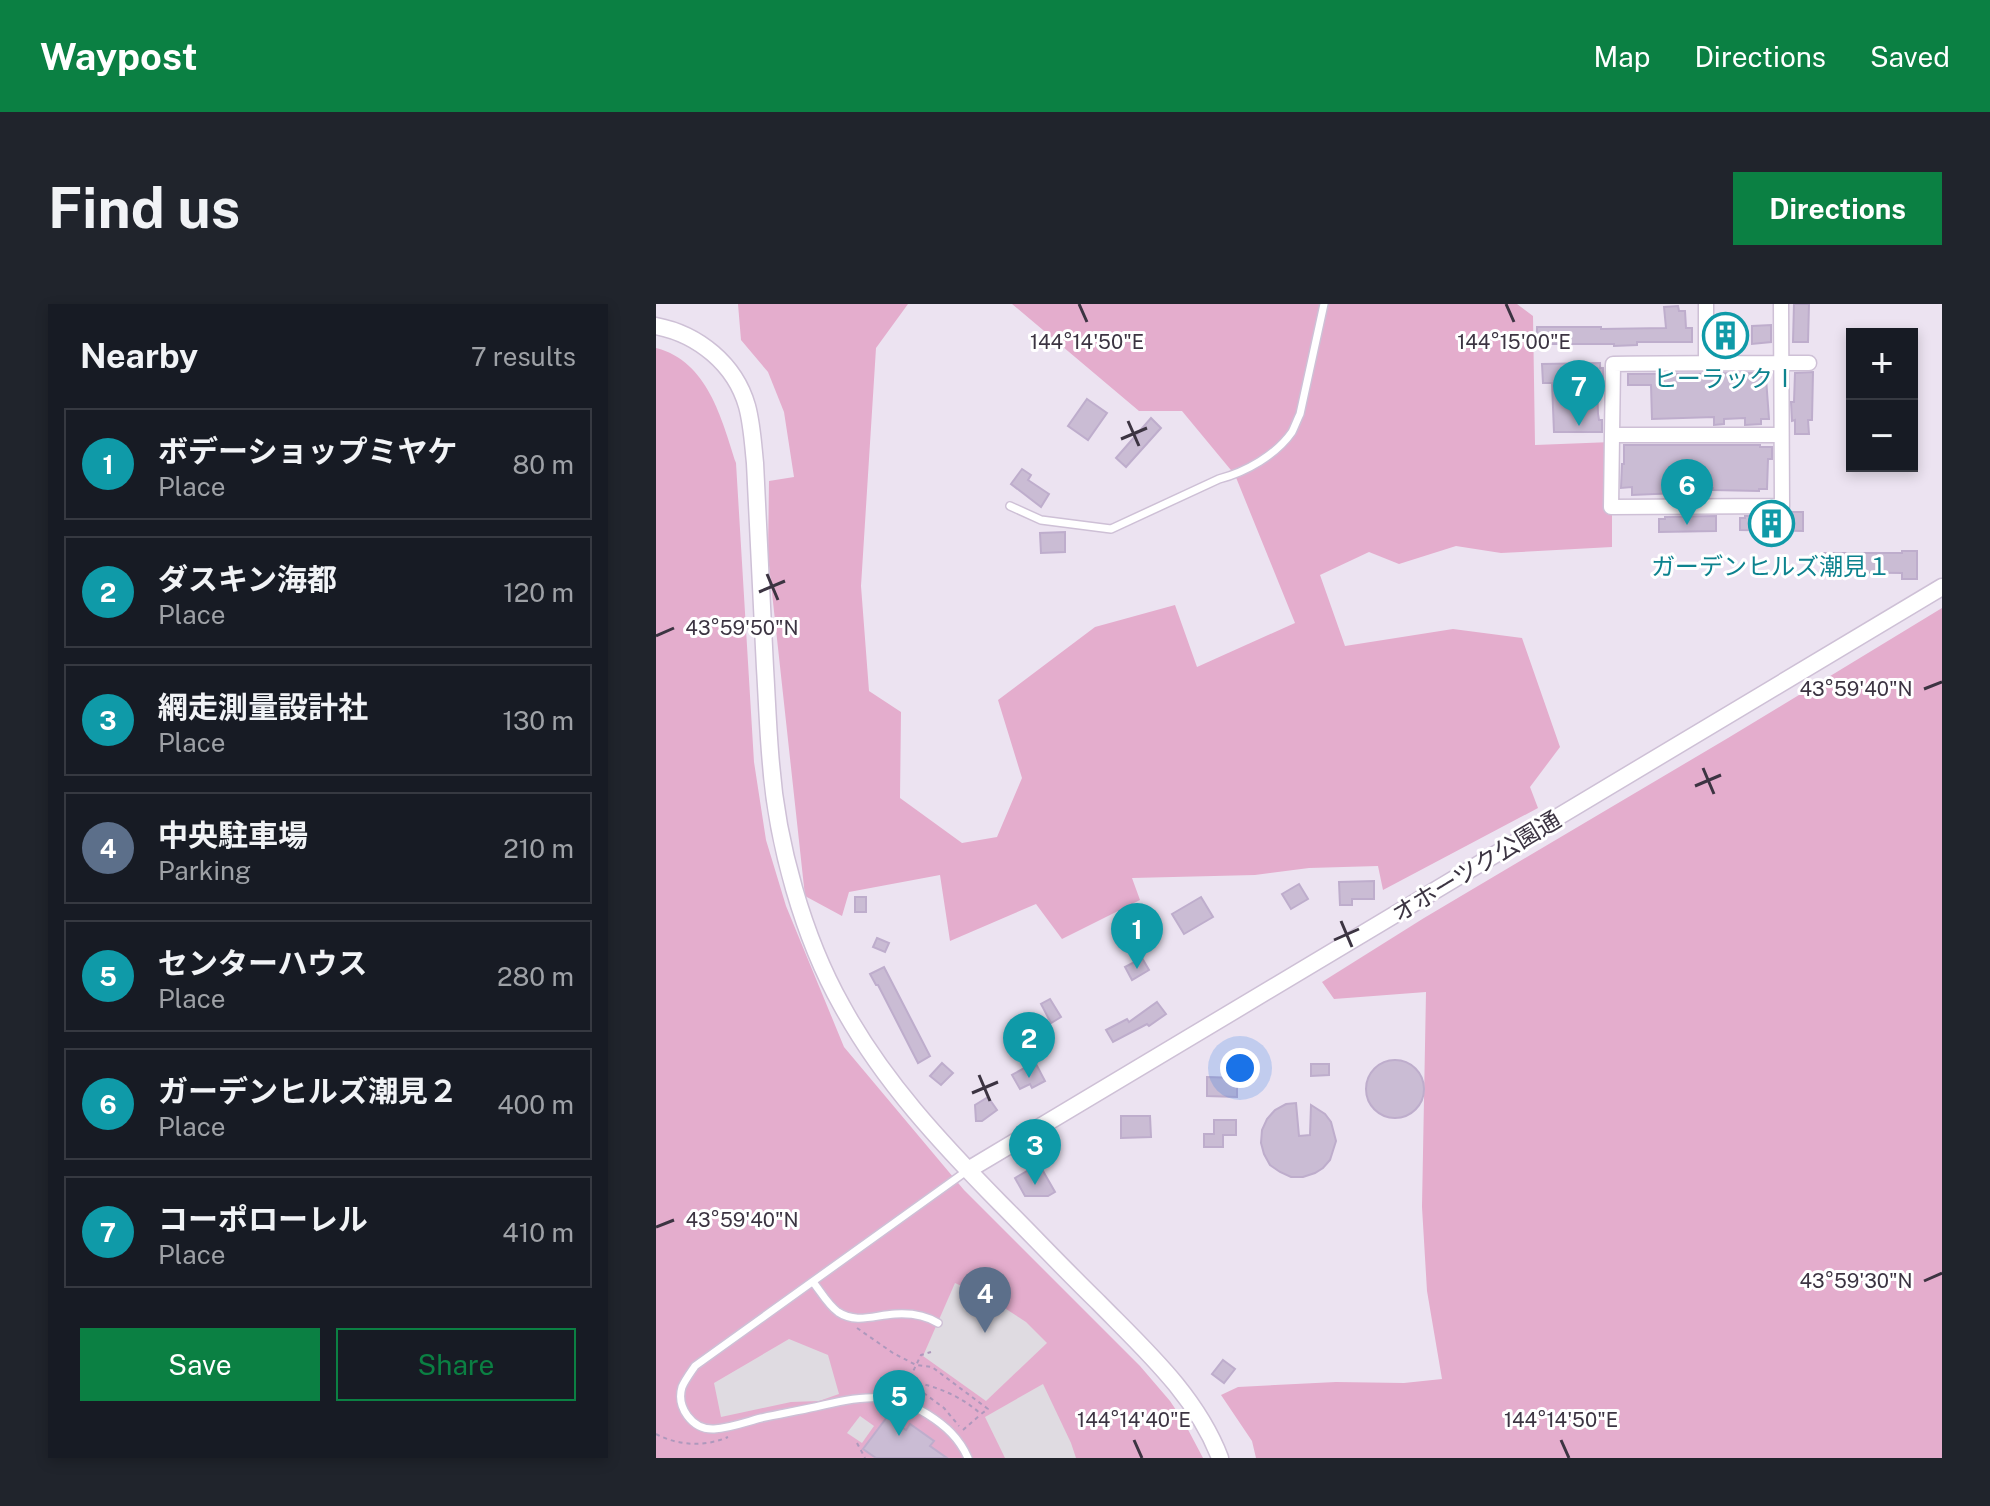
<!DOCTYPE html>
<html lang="en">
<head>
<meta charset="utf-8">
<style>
  :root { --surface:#171b24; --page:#20242c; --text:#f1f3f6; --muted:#9ea1a6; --line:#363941; --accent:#0b8043 }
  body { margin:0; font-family:"Public Sans","Noto Sans JP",sans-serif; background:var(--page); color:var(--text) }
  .controls { position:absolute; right:24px; top:24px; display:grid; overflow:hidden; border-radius:0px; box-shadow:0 4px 12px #0003 }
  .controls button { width:72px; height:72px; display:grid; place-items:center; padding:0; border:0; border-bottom:2px solid var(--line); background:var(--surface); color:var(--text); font:40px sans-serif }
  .you { position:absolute; left:584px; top:764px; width:28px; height:28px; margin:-20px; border:6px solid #fff; border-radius:50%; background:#1a73e8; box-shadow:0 0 0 12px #1a73e833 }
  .badge { display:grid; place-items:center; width:52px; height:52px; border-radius:50%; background:var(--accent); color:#fff; font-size:26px; font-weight:700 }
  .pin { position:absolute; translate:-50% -66px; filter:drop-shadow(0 2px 4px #0008) }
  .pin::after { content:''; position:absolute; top:42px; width:28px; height:24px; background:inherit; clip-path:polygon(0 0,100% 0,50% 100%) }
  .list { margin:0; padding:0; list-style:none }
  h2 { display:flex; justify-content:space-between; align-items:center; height:104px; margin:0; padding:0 32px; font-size:34px }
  h2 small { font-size:26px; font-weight:400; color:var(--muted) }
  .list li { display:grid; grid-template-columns:52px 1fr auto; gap:24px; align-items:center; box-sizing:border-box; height:112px; margin:0 16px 16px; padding:0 16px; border:2px solid var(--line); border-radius:0px }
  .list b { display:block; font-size:30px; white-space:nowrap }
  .list p { margin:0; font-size:26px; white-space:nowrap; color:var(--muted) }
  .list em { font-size:26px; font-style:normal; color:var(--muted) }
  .actions { display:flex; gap:16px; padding:24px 32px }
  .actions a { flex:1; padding:18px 0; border:2px solid var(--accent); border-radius:0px; text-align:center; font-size:28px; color:var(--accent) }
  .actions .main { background:var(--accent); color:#fff }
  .map { position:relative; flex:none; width:1286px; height:1154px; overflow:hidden; border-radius:0px }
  header { display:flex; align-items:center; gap:48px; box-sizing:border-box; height:112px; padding:0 40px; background:var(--accent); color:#fff }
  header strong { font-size:38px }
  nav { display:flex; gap:44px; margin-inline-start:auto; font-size:28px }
  .intro { display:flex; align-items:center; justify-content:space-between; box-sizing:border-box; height:192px; padding:0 48px }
  h1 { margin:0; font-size:56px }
  .button { padding:20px 36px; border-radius:0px; background:var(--accent); color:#fff; font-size:28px; font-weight:700 }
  main { display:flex; gap:48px; padding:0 48px }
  aside { flex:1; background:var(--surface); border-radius:0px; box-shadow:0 4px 12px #0003 }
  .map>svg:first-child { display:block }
  .green { fill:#e4adcd }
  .parking { fill:#dfdbe1 }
  .building { fill:#cabcd4; stroke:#beadcc; stroke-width:2 }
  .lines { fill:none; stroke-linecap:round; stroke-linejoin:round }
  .service-casing { stroke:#cec0d6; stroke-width:10 }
  .minor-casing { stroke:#cec0d6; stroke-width:17 }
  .tertiary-casing { stroke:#cec0d6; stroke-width:19 }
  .path { stroke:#ae98bc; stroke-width:2; stroke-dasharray:4 4; stroke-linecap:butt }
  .service { stroke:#fff; stroke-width:7 }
  .minor { stroke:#fff; stroke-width:14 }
  .tertiary { stroke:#fff; stroke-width:16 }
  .ticks { fill:none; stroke:#3c3442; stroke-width:3 }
  .labels { text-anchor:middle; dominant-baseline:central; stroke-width:6; stroke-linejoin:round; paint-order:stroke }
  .culture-label { font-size:24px; fill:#0d838f; stroke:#fff }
  .street-label { font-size:24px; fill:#3c3442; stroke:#fff }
  .ticks-label { font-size:20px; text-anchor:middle; fill:#3c3442; stroke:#fff; stroke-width:6; stroke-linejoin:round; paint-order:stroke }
</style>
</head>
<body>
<header>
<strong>Waypost</strong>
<nav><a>Map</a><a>Directions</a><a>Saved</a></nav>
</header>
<div class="intro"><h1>Find us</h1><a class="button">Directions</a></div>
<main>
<aside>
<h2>Nearby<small>7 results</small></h2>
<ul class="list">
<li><span class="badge" style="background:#0f9aa8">1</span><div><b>ボデーショップミヤケ</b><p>Place</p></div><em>80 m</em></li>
<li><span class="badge" style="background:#0f9aa8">2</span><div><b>ダスキン海都</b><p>Place</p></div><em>120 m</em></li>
<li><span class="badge" style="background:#0f9aa8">3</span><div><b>網走測量設計社</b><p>Place</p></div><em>130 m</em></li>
<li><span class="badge" style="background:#5c6f8a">4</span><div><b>中央駐車場</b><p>Parking</p></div><em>210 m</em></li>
<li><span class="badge" style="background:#0f9aa8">5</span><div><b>センターハウス</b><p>Place</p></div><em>280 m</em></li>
<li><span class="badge" style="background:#0f9aa8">6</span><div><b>ガーデンヒルズ潮見２</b><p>Place</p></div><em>400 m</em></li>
<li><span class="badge" style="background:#0f9aa8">7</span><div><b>コーポローレル</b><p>Place</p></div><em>410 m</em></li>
</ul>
<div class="actions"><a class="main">Save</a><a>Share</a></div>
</aside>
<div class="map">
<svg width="1286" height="1154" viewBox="0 0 1286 1154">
  <rect width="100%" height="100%" fill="#ece3f1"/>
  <g class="green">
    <path d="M82,0H252L220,44L205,282L213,387L245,408L244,494L306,539L341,533L366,474L342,396L439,323L519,301L541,363L639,319L579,171L526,107H483L356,0H861L877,12L879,141L956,138V243L845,249L800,242L743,260L713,248L664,271L689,342L797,325L866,334L904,443L874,483L882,504L727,586L722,562L653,564L599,571L476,574L484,596L406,635L380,600L294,637L284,571L193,588L186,612L149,592L112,252L113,177L138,173L128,108L112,68L85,36Z"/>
    <path d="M0,44C52,57 66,116 80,159L98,458L110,536L130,602L188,743L308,886L484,1062L514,1097L528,1118L547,1154H0Z"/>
    <path d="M1286,304V1154H600L596,1137L565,1091L582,1083L680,1078L748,1079L786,1075L771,987L766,903L770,688L678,695L666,678L768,614L1072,434Z"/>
  </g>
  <g class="parking">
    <path d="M299,979L323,990L347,1003L370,1018L391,1039L330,1097L267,1052Z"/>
    <path d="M133,1035L172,1051L183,1090L163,1097L135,1098L65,1113L58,1079Z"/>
    <path d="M387,1080L415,1139L420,1154H349L329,1113Z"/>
    <path d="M204,1112L218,1122L206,1139L191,1129Z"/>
  </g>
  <g class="building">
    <path d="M1138,0H1153L1152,38H1137Z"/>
    <path d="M1022,2L1023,7H1029L1030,24H1036V38H981V41L958,42V40H881V23H945V25L1010,24L1008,3Z"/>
    <path d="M1115,21V38L1096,40V22Z"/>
    <rect x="1060" y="23" width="18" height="17"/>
    <path d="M944,59V64H947V78H941L942,110L943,116H946V128H898L896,79H887L886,60Z"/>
    <path d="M1157,68L1156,116H1152L1153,130H1139V116L1136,117L1135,98H1138L1139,69Z"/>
    <path d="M1106,69V75L1110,74L1113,115H1105V120L1089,121V114L1068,115V120L1058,121V113L996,115L995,81H972V70Z"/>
    <path d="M431,95L451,109L432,136L412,122Z"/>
    <path d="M495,114L505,124L470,163L460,154Z"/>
    <path d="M968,141H1104V143H1116V155H1112L1111,185H1103V187L1057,186V184H1022V189L976,191V183L965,184L966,160H968Z"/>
    <path d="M366,165L375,171L372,176L393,190L385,203L355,180Z"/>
    <path d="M1134,208H1147V227L1084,226V214H1089V212H1126Z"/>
    <path d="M1060,212V227L1003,228V215H1009V213Z"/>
    <path d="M409,228V248L385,249L384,229Z"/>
    <path d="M1246,247H1261V275H1246V269L1168,268V249H1246Z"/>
    <path d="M718,577V595H696V601H684L683,578Z"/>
    <path d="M643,580L652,595L635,605L626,590Z"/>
    <rect x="199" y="593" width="11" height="15"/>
    <path d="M545,593L557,613L528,630L516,610Z"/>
    <path d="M221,634L233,639L229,648L217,643Z"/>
    <path d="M486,654L493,666L476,676L469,663Z"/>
    <path d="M228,663L274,752L262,759L222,681H220L214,670Z"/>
    <path d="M394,695L405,713L395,719L385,700Z"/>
    <path d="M501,698L510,710L493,722L491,720L457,738L450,726L471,715L473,718Z"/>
    <circle cx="739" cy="785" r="29"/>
    <path d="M379,758L389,777L376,784L374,780L364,785L356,771Z"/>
    <path d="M286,759L297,769L285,781L274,772Z"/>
    <path d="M655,760H673V771L655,772Z"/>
    <path d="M551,773L581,774V793L551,792Z"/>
    <path d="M332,793L341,806L326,817H320L319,801Z"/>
    <path d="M640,799L643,832L654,831L655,801L669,810L675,818L680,837L674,856L667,864L659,869L647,873H635L624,868L614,861L608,850L605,839L606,826L611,815L619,806L630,800Z"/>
    <path d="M465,812H494L495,833L465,834Z"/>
    <path d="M558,816H580V831H567V843H548V830H558Z"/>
    <path d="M383,860L399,888L392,892H369L359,874Z"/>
    <path d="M567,1056L579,1065L568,1079L556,1070Z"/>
    <path d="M231,1113L250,1126L254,1120L278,1137L274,1142L291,1154H220L207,1145Z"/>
  </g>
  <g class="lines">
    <defs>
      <g id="service">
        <path d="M354,202L385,216L455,225L563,175C590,168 620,151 636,128C639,122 641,116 644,110L668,0"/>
        <path d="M157,978C165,988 172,1001 182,1008C200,1020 219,1011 239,1010C254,1009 269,1011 282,1019"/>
        <path d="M312,1154C303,1134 290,1122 271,1110C232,1086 202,1093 159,1103C141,1107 123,1110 105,1114C90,1118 74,1124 58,1125C36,1126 20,1103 26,1083C29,1076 35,1068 39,1062L312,866"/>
      </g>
      <g id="minor">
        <path d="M1050,0V59"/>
        <path d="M1125,0C1125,67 1126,134 1126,202L955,203L957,60C1022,59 1088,59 1153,59"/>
        <path d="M957,131H1125"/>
      </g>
      <g id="tertiary">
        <path d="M0,22C42,30 79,60 91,102C96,120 97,140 99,159C102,227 105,295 109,364C111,396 112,428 115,460C121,539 147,633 186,702C227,777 285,839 344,899C377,932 409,966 442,998C488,1045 540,1091 564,1154"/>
        <path d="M312,866L1286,283"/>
      </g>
    </defs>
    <use href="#service" class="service-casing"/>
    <use href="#minor" class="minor-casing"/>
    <use href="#tertiary" class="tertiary-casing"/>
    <g class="path">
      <path d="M201,1024L237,1049L260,1061L276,1063L332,1105L325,1110C307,1094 287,1085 263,1079L261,1084L288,1104L303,1122"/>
      <path d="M247,1088L265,1051L275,1048"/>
      <path d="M307,1126L323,1112"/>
      <path d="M0,1130C23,1142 49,1143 72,1133"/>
      <path d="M201,1139L209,1154"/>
    </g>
    <use href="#service" class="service"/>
    <use href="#minor" class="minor"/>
    <use href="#tertiary" class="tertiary"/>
  </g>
  <path class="ticks" d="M423,0L431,18M850,0L858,18M472,117L483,142M465,135L491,124M111,270L122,296M103,288L129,277M0,332L18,324M1268,385L1286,378M1047,464L1058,490M1039,482L1065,471M685,617L696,643M678,636L703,625M323,771L334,797M316,789L342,778M0,923L18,916M1268,977L1286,969M478,1136L486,1154M905,1136L913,1154"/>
  <defs>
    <symbol id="building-ring" viewBox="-11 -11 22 22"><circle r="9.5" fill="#fff" stroke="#0f9aa8" stroke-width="1.5"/><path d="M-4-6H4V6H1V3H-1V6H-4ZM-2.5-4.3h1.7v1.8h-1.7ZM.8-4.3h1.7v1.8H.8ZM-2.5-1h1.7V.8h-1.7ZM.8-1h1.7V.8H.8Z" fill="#0f9aa8"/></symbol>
  </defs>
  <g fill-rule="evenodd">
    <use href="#building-ring" x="1044" y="6" width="51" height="51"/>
    <use href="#building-ring" x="1090" y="194" width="51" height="51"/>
  </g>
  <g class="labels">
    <g class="culture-label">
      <text x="1069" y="74">ヒーラックⅠ</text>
      <text x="1115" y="262">ガーデンヒルズ潮見１</text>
    </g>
    <g class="street-label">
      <text transform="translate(820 562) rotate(-31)">オホーツク公園通</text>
    </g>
  </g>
  <g class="ticks-label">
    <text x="431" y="45">144°14'50"E</text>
    <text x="858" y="45">144°15'00"E</text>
    <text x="86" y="331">43°59'50"N</text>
    <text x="1200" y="392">43°59'40"N</text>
    <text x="86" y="923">43°59'40"N</text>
    <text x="1200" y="984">43°59'30"N</text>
    <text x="478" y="1123">144°14'40"E</text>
    <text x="905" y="1123">144°14'50"E</text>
  </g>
</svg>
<div class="controls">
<button>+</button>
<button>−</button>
</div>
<div class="you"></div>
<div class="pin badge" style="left:481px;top:665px;background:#0f9aa8">1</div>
<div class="pin badge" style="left:373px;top:774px;background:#0f9aa8">2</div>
<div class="pin badge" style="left:379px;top:881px;background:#0f9aa8">3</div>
<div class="pin badge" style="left:329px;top:1029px;background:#5c6f8a">4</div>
<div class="pin badge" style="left:243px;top:1132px;background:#0f9aa8">5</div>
<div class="pin badge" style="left:1031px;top:221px;background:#0f9aa8">6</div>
<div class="pin badge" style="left:923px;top:122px;background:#0f9aa8">7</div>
</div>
</main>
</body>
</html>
